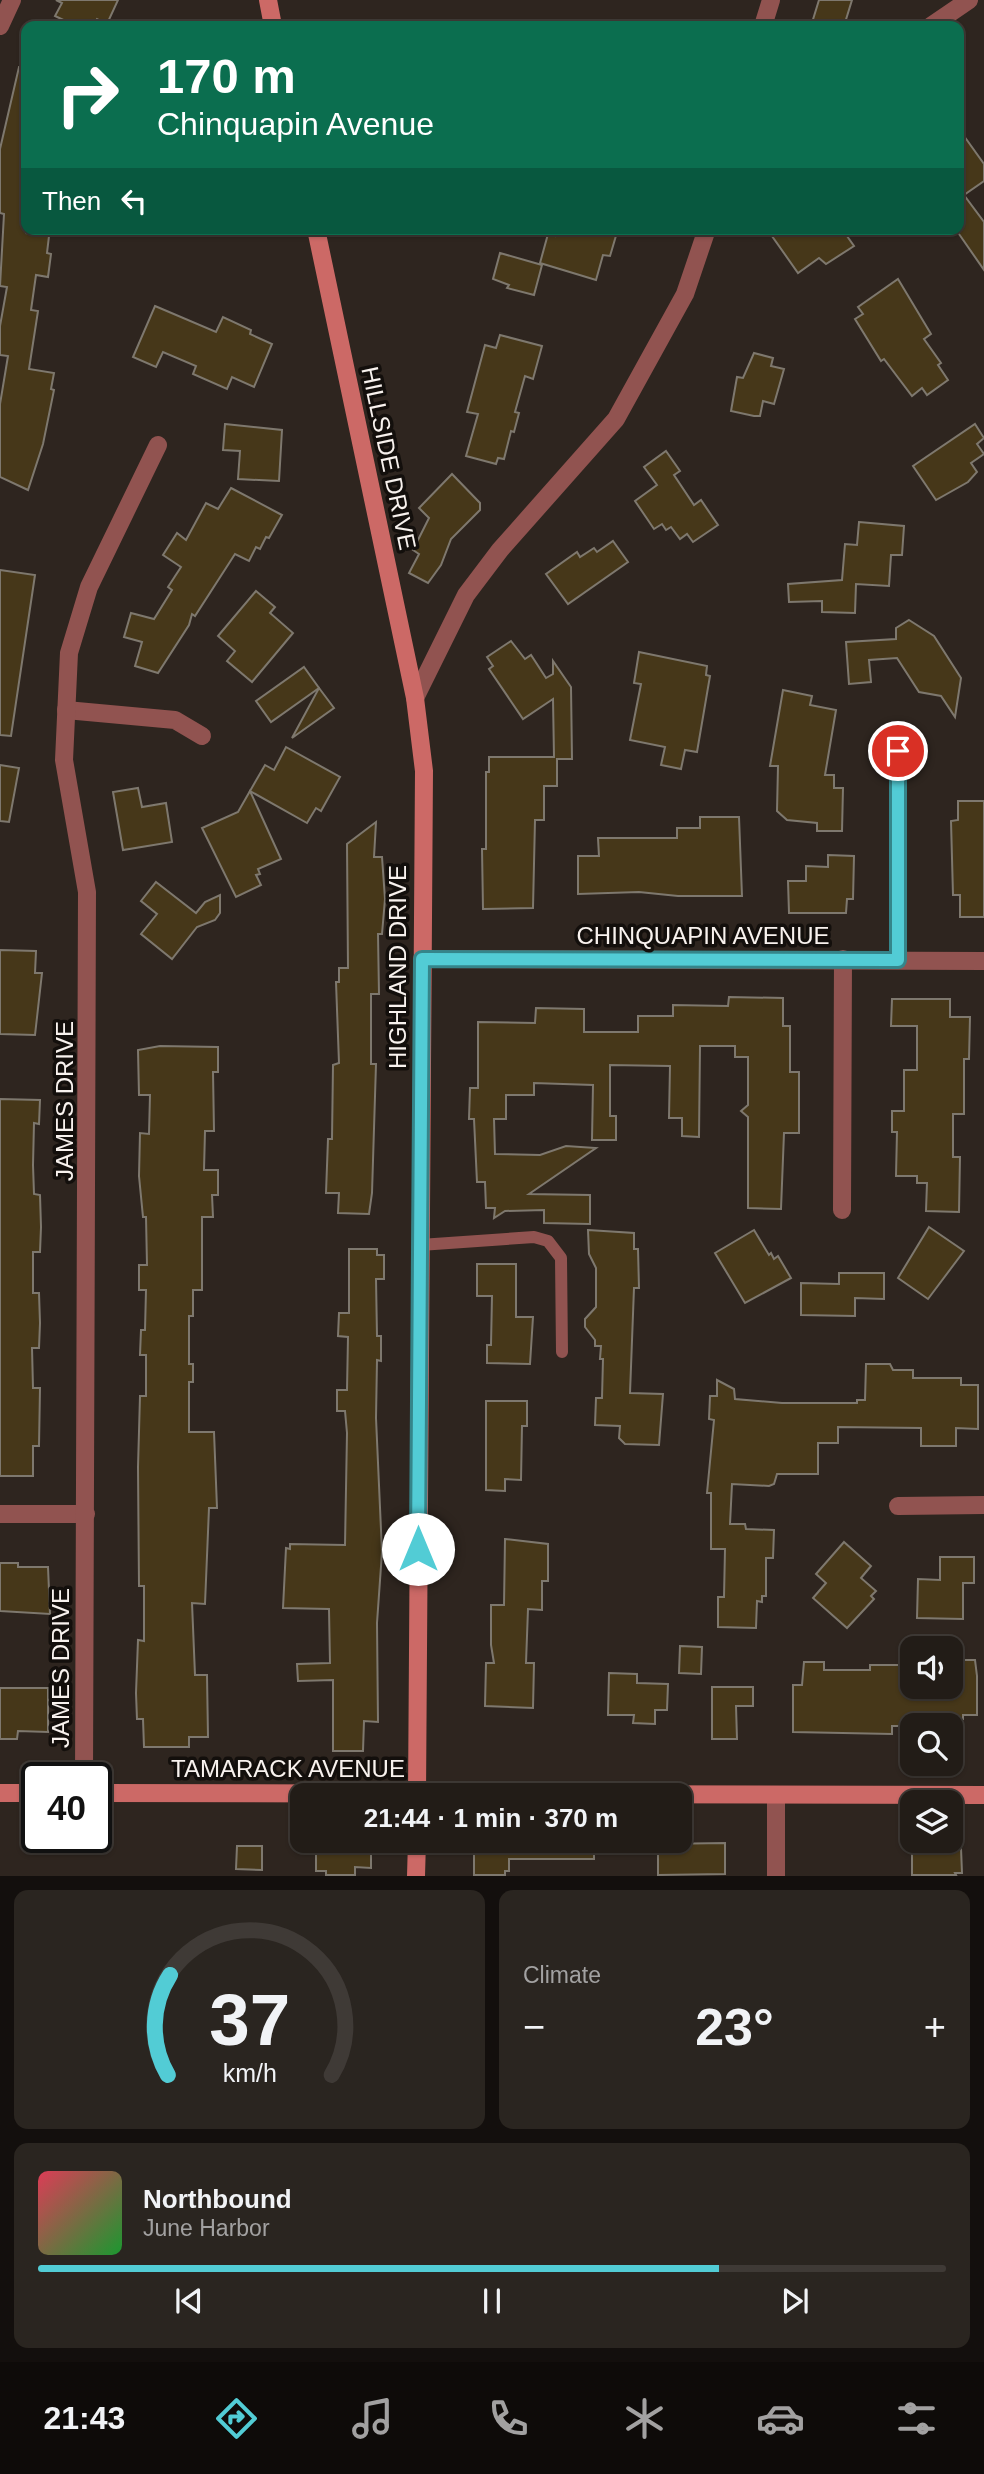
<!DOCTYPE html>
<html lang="en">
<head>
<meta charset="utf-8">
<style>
	body { margin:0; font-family:Helvetica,sans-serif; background:#2a2520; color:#f1f3f6; height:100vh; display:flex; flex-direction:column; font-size:26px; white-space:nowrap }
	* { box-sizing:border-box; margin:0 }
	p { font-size:23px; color:#a2a1a1 }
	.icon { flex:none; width:38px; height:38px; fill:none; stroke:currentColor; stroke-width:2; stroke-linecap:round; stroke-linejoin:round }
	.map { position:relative; height:1876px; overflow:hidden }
	.drawer { display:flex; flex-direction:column; gap:14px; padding:14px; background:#130f0d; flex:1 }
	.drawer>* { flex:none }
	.guide { position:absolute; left:21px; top:21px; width:943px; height:214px; border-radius:14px; box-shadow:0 2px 5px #0004,0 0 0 2px #3f3a36; background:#0b6e4f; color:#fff; overflow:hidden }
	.controls { position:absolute; left:900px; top:1636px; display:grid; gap:14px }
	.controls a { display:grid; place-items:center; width:63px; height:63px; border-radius:14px; background:#221c17; box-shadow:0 2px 5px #0004,0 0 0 2px #3f3a36; font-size:35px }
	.speed { position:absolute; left:21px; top:1762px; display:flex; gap:14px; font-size:35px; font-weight:700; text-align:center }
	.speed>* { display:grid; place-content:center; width:91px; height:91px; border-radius:50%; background:#221c17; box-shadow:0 2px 5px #0004,0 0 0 2px #3f3a36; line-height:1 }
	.speed .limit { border:4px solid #111; border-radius:10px; background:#fff; color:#111 }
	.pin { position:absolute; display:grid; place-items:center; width:60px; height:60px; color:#fff; margin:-30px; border:4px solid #fff; border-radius:50%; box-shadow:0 2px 7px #0007 }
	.me { position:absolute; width:77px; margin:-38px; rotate:0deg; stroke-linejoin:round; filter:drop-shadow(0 0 5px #0008) }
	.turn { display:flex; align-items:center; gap:24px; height:147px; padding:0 21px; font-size:32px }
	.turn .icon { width:91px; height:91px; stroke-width:2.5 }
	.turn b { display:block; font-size:49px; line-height:60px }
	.then { display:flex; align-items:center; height:66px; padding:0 21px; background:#0003; gap:14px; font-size:26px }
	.big { font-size:52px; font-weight:800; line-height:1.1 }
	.drawer .tile { flex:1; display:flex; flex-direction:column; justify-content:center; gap:10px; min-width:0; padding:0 24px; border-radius:14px; background:#2a2520 }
	.drawer .dial { align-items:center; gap:0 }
	.dial svg { height:182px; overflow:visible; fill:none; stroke:#3f3a36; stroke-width:7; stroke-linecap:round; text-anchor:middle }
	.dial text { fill:#f1f3f6; stroke:none }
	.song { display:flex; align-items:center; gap:21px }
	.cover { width:84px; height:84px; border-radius:10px; background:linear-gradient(135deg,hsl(350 70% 55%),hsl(130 70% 35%)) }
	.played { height:7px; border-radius:4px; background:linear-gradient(90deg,#52ccd5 75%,#3f3a36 75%) }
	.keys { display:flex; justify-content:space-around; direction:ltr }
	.heat { display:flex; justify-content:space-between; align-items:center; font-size:38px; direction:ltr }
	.drawer .tiles { flex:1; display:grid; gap:14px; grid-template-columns:1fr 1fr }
	.tile:last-child { grid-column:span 2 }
	.trip { position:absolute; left:290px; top:1783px; width:402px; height:70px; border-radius:14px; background:#221c17; box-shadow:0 2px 5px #0004,0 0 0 2px #3f3a36; font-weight:800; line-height:70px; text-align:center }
	.tab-bar { display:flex; height:112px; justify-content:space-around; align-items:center; background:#0e0b09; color:#a2a1a1 }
	.tab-bar .icon { width:49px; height:49px }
	.tab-bar .active { color:#52ccd5 }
	.tab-bar b { font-size:32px; color:#f1f3f6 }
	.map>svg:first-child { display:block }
	.building { fill:#463719; stroke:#7e786e; stroke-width:2 }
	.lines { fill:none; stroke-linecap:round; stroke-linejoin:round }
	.lane { stroke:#915350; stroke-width:12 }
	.street { stroke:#915350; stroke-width:18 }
	.secondary { stroke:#cc6966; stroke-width:18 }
	.route-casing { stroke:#35858a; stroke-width:18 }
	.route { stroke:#52ccd5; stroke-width:12 }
	.labels { text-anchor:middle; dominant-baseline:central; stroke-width:7; stroke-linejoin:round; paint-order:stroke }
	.street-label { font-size:24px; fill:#f8f2ee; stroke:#130f0c }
</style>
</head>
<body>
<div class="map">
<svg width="984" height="1876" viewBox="0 0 984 1876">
	<rect width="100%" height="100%" fill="#2e251f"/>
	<g class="building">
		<path d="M 56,0 L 118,0 L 107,24 L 97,19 L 94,26 L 76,26 L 55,16 L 62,3 Z"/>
		<path d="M 819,0 L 852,0 L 844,26 L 811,26 Z"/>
		<path d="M 19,67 L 26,68 L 26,233 L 49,236 L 47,253 L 51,254 L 48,277 L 36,275 L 31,310 L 38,311 L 29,369 L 54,373 L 51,389 L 54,390 L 43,444 L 28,490 L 0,477 L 0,404 L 8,356 L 0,355 L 0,326 L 7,287 L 0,286 L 4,214 L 0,213 L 0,149 Z"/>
		<path d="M 959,129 L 984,164 L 984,181 L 964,195 L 984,222 L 984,270 L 959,234 Z"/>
		<path d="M 557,229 L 618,229 L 610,256 L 603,255 L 596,280 L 540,263 L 548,234 L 555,236 Z"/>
		<path d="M 767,229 L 842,229 L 854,246 L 826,264 L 819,258 L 798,273 Z"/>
		<path d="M 500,253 L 542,265 L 534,295 L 507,288 L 509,285 L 493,279 Z"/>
		<path d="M 898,279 L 931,334 L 924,339 L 941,363 L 938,365 L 948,380 L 927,395 L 922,388 L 912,396 L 884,359 L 881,361 L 855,319 L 863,314 L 858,307 Z"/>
		<path d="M 155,306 L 216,332 L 223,317 L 251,330 L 250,334 L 272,344 L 254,387 L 232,377 L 227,389 L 193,374 L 196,366 L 163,352 L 156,367 L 133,357 Z"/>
		<path d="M 500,335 L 542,346 L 533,379 L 525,376 L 515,412 L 519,413 L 514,432 L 511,431 L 504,459 L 498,458 L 496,464 L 466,456 L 478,414 L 467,412 L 485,345 L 496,348 Z"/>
		<path d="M 754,353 L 773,358 L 771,366 L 784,369 L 774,404 L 763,401 L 760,416 L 754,416 L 731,411 L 737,377 L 743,378 Z"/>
		<path d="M 225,424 L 282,430 L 279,481 L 238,479 L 240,451 L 223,450 Z"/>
		<path d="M 975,424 L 984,438 L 977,444 L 984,454 L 971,463 L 977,472 L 968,482 L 936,500 L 913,466 Z"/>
		<path d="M 666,451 L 680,471 L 674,475 L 694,505 L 701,500 L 718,525 L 693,542 L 687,534 L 680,539 L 671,527 L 666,530 L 662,524 L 654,529 L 635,501 L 657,485 L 644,467 Z"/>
		<path d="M 452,474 L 480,503 L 480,510 L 451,539 L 441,565 L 428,583 L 409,573 L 419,554 L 413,550 L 429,518 L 419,508 Z"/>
		<path d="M 231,488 L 282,515 L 269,538 L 266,537 L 260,549 L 256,547 L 249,561 L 235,554 L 195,616 L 192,614 L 189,625 L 158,673 L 135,666 L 142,642 L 124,637 L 131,613 L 154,619 L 172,590 L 168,587 L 181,567 L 163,555 L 177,533 L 186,540 L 206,503 L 218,509 Z"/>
		<path d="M 859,522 L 904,526 L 902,555 L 891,555 L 889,586 L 856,584 L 855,613 L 822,612 L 822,601 L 789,602 L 788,584 L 842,580 L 845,544 L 857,545 Z"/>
		<path d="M 613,541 L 628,562 L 568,604 L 546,574 L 577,552 L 580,557 L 594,548 L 597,552 Z"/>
		<path d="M 0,570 L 35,575 L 11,736 L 0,735 Z"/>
		<path d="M 256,591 L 275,607 L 270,613 L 293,633 L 252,682 L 227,661 L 235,651 L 218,636 Z"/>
		<path d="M 909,620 L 934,636 L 961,678 L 955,717 L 941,696 L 919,692 L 897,658 L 869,660 L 871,682 L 849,684 L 846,642 L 896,639 L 896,628 Z"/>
		<path d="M 511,641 L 525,659 L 531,655 L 546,678 L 553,674 L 553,661 L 571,687 L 572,759 L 557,759 L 557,786 L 544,786 L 544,820 L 535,820 L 533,908 L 483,909 L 482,849 L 486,849 L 486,772 L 489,772 L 489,757 L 554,757 L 553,699 L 523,719 L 489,669 L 493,666 L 487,657 Z"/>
		<path d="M 639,652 L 707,666 L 706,675 L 710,676 L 697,752 L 685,750 L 681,769 L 661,765 L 665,747 L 630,740 L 641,684 L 634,683 Z"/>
		<path d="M 304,667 L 319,688 L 271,722 L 256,701 Z"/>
		<path d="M 319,688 L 334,708 L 292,738 Z"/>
		<path d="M 783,690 L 812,696 L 810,705 L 836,710 L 825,775 L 834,775 L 834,788 L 843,788 L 842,831 L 817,831 L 817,823 L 787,820 L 777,811 L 778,766 L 770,766 Z"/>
		<path d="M 286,747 L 340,777 L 321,811 L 316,808 L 307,823 L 250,791 L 265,765 L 274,770 Z"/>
		<path d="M 0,765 L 19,768 L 9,822 L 0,821 Z"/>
		<path d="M 138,788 L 142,807 L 166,803 L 172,842 L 123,850 L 113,792 Z"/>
		<path d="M 250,791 L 281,859 L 258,869 L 260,874 L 256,875 L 261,885 L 236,897 L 202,828 L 238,812 Z"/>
		<path d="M 958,801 L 984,801 L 984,917 L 960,917 L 960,895 L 953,895 L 951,821 L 958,820 Z"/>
		<path d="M 700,817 L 739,817 L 742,896 L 678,896 L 639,892 L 578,894 L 578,856 L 599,856 L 598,838 L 677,838 L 677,828 L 700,828 Z"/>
		<path d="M 376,822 L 374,857 L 382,857 L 385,899 L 382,934 L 378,934 L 379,994 L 371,994 L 371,1064 L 376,1064 L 372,1193 L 369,1214 L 338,1213 L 339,1193 L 326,1193 L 328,1139 L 332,1139 L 333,1065 L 339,1063 L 336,982 L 339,982 L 339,968 L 348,968 L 347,844 Z"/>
		<path d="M 828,855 L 854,856 L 853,899 L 847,899 L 846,913 L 789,913 L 788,881 L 806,881 L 806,866 L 828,867 Z"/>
		<path d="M 156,882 L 196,913 L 205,902 L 220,895 L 220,913 L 215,920 L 197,927 L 172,959 L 141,934 L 157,914 L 141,901 Z"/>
		<path d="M 0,950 L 36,951 L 35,973 L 42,973 L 35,1035 L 0,1034 Z"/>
		<path d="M 729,997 L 783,998 L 783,1026 L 790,1026 L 790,1072 L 799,1072 L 799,1133 L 784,1133 L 781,1209 L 748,1208 L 748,1117 L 741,1111 L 748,1105 L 748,1057 L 735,1057 L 735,1046 L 700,1046 L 699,1137 L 682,1136 L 682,1118 L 669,1118 L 670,1066 L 610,1065 L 610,1116 L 616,1116 L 616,1140 L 592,1140 L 593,1085 L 534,1083 L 534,1095 L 506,1095 L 506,1119 L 494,1119 L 495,1154 L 540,1155 L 566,1146 L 596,1148 L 529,1194 L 590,1195 L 590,1224 L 544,1223 L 544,1210 L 505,1211 L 494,1218 L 495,1208 L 486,1208 L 485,1182 L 477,1182 L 474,1119 L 469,1119 L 470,1088 L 478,1088 L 478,1022 L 535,1023 L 536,1008 L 584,1009 L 584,1032 L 638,1032 L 638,1016 L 673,1016 L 673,1005 L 728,1006 Z"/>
		<path d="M 892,999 L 950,999 L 950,1017 L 970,1017 L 969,1059 L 964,1059 L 964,1114 L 953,1114 L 953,1157 L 960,1157 L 959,1212 L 926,1211 L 927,1183 L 917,1183 L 917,1176 L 896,1176 L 897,1132 L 892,1132 L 892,1111 L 904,1111 L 904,1070 L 917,1070 L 917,1026 L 891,1026 Z"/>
		<path d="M 160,1046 L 218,1047 L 218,1072 L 213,1072 L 214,1131 L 205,1131 L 204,1170 L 218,1170 L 218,1195 L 212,1195 L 213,1217 L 202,1217 L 202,1290 L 193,1290 L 193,1316 L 189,1316 L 189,1364 L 193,1364 L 193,1382 L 189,1382 L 189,1432 L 214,1432 L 217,1508 L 209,1508 L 205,1604 L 192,1603 L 195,1675 L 207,1675 L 208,1737 L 189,1737 L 189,1747 L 144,1747 L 143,1719 L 137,1719 L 136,1693 L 138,1640 L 144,1641 L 144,1586 L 139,1586 L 138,1467 L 140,1396 L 146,1396 L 146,1355 L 140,1355 L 141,1330 L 145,1330 L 146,1290 L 139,1290 L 139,1265 L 147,1265 L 146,1217 L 143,1217 L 139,1176 L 140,1133 L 149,1134 L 150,1095 L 139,1095 L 138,1050 Z"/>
		<path d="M 0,1099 L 40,1100 L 39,1124 L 34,1123 L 33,1165 L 34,1194 L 40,1195 L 41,1227 L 40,1252 L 33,1252 L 33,1293 L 39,1293 L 40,1323 L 39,1348 L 32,1348 L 33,1388 L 40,1388 L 39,1446 L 33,1446 L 33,1476 L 0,1476 Z"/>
		<path d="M 929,1227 L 964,1251 L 928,1299 L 898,1278 Z"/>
		<path d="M 588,1230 L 634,1233 L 634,1249 L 638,1249 L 639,1288 L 634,1288 L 630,1393 L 663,1394 L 659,1445 L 625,1444 L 619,1438 L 620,1426 L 595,1425 L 596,1398 L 602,1398 L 603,1359 L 600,1359 L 601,1346 L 595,1346 L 595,1340 L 585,1327 L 585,1319 L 596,1307 L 596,1268 L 589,1254 Z"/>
		<path d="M 754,1230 L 769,1255 L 771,1253 L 774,1259 L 778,1256 L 791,1278 L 745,1303 L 715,1253 Z"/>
		<path d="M 349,1249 L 377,1249 L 377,1255 L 384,1255 L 384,1279 L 376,1279 L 377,1336 L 381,1336 L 381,1361 L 377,1360 L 376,1418 L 382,1552 L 377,1623 L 378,1722 L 364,1721 L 363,1751 L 333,1751 L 333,1680 L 298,1681 L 297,1664 L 330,1663 L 329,1609 L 283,1608 L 286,1548 L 290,1549 L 290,1544 L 345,1545 L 347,1433 L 345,1411 L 337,1411 L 337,1390 L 347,1390 L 348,1337 L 338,1336 L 339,1313 L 349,1313 Z"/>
		<path d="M 477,1264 L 516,1264 L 516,1317 L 533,1317 L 530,1364 L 487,1363 L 487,1345 L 491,1345 L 492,1296 L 477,1296 Z"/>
		<path d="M 839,1273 L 884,1273 L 884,1299 L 855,1298 L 855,1316 L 801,1315 L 801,1283 L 839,1284 Z"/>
		<path d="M 866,1364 L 890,1364 L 893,1370 L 913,1370 L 913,1378 L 961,1378 L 961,1385 L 978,1385 L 978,1429 L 956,1428 L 956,1446 L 921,1446 L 921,1428 L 838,1427 L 838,1443 L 818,1443 L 818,1474 L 777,1474 L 774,1484 L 769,1486 L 732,1484 L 730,1524 L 745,1524 L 746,1529 L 774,1530 L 773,1558 L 766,1558 L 766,1596 L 762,1596 L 762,1602 L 757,1601 L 756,1628 L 718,1627 L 718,1597 L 724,1597 L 725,1549 L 711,1549 L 711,1493 L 707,1493 L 714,1420 L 709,1419 L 710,1396 L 717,1396 L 717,1380 L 734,1389 L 735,1399 L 782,1403 L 857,1403 L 857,1400 L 865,1400 Z"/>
		<path d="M 486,1401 L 527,1401 L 527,1426 L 522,1426 L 521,1480 L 505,1479 L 505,1491 L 486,1490 Z"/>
		<path d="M 505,1539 L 548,1544 L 548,1581 L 542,1581 L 542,1610 L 528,1609 L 526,1663 L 534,1663 L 533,1708 L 485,1706 L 486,1663 L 494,1663 L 491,1645 L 491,1605 L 504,1605 Z"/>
		<path d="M 844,1542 L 871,1566 L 861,1578 L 876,1591 L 871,1596 L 874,1599 L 847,1628 L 813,1598 L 826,1583 L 816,1574 Z"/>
		<path d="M 940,1557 L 974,1557 L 974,1583 L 963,1583 L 963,1619 L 917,1618 L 918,1579 L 940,1580 Z"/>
		<path d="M 0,1563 L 18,1563 L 18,1567 L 48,1567 L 50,1614 L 0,1611 Z"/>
		<path d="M 680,1646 L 702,1647 L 701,1674 L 679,1673 Z"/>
		<path d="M 950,1660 L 975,1660 L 977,1676 L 977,1715 L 963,1715 L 963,1719 L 955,1719 L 955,1726 L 892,1726 L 892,1734 L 793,1732 L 793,1685 L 802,1685 L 804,1662 L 824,1662 L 824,1670 L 870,1670 L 870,1665 L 909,1665 L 912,1687 L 950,1687 Z"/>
		<path d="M 609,1673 L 637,1674 L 637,1683 L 668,1684 L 667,1710 L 655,1710 L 655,1724 L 633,1723 L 634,1715 L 608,1715 Z"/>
		<path d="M 712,1687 L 753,1687 L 753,1706 L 736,1706 L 737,1739 L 712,1739 Z"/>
		<path d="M 0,1688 L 48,1688 L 48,1732 L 18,1731 L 17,1739 L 0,1739 Z"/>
		<path d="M 316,1841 L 371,1841 L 371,1868 L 355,1867 L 355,1875 L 326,1875 L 326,1871 L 316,1871 Z"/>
		<path d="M 474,1841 L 594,1841 L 594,1859 L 509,1859 L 509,1871 L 505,1871 L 505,1875 L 474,1875 Z"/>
		<path d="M 725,1843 L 725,1874 L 658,1875 L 658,1844 Z"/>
		<path d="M 237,1846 L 262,1846 L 262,1870 L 236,1869 Z"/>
		<path d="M 961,1848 L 962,1873 L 955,1873 L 956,1875 L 912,1875 L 912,1849 Z"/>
	</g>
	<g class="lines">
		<path class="lane" d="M 420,1245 L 534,1237 L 548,1241 L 561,1258 L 562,1352"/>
		<g class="street">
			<path d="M 0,26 L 12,0"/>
			<path d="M 763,26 L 771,0"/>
			<path d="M 931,26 L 969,0"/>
			<path d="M 415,698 L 466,595 L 500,550 L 616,419 L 685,294 L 707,229"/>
			<path d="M 66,710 L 175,720 L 202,736"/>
			<path d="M 422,959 L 984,961"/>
			<path d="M 898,960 L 898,751"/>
			<path d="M 842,1210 L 843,959"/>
			<path d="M 898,1506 L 984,1505"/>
			<path d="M 0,1514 L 86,1514"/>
			<path d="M 84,1778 L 87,892 L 64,760 L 69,653 L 89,587 L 158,445"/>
			<path d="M 776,1876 L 776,1795"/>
		</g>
		<g class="secondary">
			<path d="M 268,0 L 273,26"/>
			<path d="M 316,229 L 415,698 L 424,771 L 417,1796"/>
			<path d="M 0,1793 L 37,1793"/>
			<path d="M 96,1793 L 984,1795"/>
			<path d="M 416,1876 L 417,1841"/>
		</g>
	</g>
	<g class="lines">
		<defs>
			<path id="route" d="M 418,1549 L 422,959 L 898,960 L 898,751"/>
		</defs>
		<use href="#route" class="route-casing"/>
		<use href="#route" class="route"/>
	</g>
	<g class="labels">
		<g class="street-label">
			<text transform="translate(389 458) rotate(78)">HILLSIDE DRIVE</text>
			<text x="703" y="935">CHINQUAPIN AVENUE</text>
			<text transform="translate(397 967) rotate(-90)">HIGHLAND DRIVE</text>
			<text transform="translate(64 1101) rotate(-90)">JAMES DRIVE</text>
			<text transform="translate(60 1668) rotate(-90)">JAMES DRIVE</text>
			<text x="288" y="1768">TAMARACK AVENUE</text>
		</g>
	</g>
</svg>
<div class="controls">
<a><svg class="icon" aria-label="sound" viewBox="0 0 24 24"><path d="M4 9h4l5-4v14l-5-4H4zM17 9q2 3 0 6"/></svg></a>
<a><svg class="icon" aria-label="search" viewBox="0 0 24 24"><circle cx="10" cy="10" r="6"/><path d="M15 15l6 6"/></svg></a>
<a><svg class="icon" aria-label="layers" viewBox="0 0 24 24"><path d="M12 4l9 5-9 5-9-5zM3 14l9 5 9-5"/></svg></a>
</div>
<div class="speed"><div class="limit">40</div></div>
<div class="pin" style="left:898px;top:751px;background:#d93025"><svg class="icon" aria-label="arrive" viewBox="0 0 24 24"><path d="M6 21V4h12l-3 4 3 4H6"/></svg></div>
<svg class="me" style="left:418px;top:1549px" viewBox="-20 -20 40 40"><circle r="19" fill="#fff"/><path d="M0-13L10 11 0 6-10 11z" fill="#52ccd5"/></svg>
<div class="trip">21:44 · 1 min · 370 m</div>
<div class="guide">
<div class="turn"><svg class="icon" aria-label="right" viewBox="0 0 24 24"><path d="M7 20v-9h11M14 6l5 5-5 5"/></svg><div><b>170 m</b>Chinquapin Avenue</div></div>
<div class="then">Then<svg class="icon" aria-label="left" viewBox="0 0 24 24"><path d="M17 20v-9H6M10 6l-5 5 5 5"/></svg></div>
</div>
</div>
<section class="drawer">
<div class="tiles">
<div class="tile dial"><svg viewBox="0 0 100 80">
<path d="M14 69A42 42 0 1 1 86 69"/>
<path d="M14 69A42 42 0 0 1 15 25" stroke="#52ccd5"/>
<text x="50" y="56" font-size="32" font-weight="700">37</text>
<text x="50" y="72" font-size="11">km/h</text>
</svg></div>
<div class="tile"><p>Climate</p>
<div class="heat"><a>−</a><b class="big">23°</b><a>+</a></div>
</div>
<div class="tile">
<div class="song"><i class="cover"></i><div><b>Northbound</b><p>June Harbor</p></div></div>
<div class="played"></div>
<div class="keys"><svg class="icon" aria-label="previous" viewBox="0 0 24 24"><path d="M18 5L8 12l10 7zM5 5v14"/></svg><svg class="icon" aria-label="pause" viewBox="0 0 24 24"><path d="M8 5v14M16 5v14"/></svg><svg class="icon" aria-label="next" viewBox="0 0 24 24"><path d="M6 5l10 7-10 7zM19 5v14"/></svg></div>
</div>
</div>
</section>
<nav class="tab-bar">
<b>21:43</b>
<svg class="icon active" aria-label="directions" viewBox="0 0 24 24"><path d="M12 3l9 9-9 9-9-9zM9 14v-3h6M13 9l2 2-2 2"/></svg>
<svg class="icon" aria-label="music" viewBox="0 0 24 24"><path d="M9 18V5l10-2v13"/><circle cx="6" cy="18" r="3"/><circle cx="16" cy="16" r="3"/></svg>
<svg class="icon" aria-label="phone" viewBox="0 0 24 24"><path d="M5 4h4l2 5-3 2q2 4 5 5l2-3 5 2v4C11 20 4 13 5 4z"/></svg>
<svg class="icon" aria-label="climate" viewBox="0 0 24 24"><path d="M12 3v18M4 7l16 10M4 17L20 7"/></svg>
<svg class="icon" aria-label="car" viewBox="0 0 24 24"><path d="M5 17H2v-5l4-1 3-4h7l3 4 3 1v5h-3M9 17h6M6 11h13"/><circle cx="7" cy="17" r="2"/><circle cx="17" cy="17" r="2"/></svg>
<svg class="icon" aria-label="filters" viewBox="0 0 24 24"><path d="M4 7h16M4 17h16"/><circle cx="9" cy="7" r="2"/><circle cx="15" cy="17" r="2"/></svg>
</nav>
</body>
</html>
